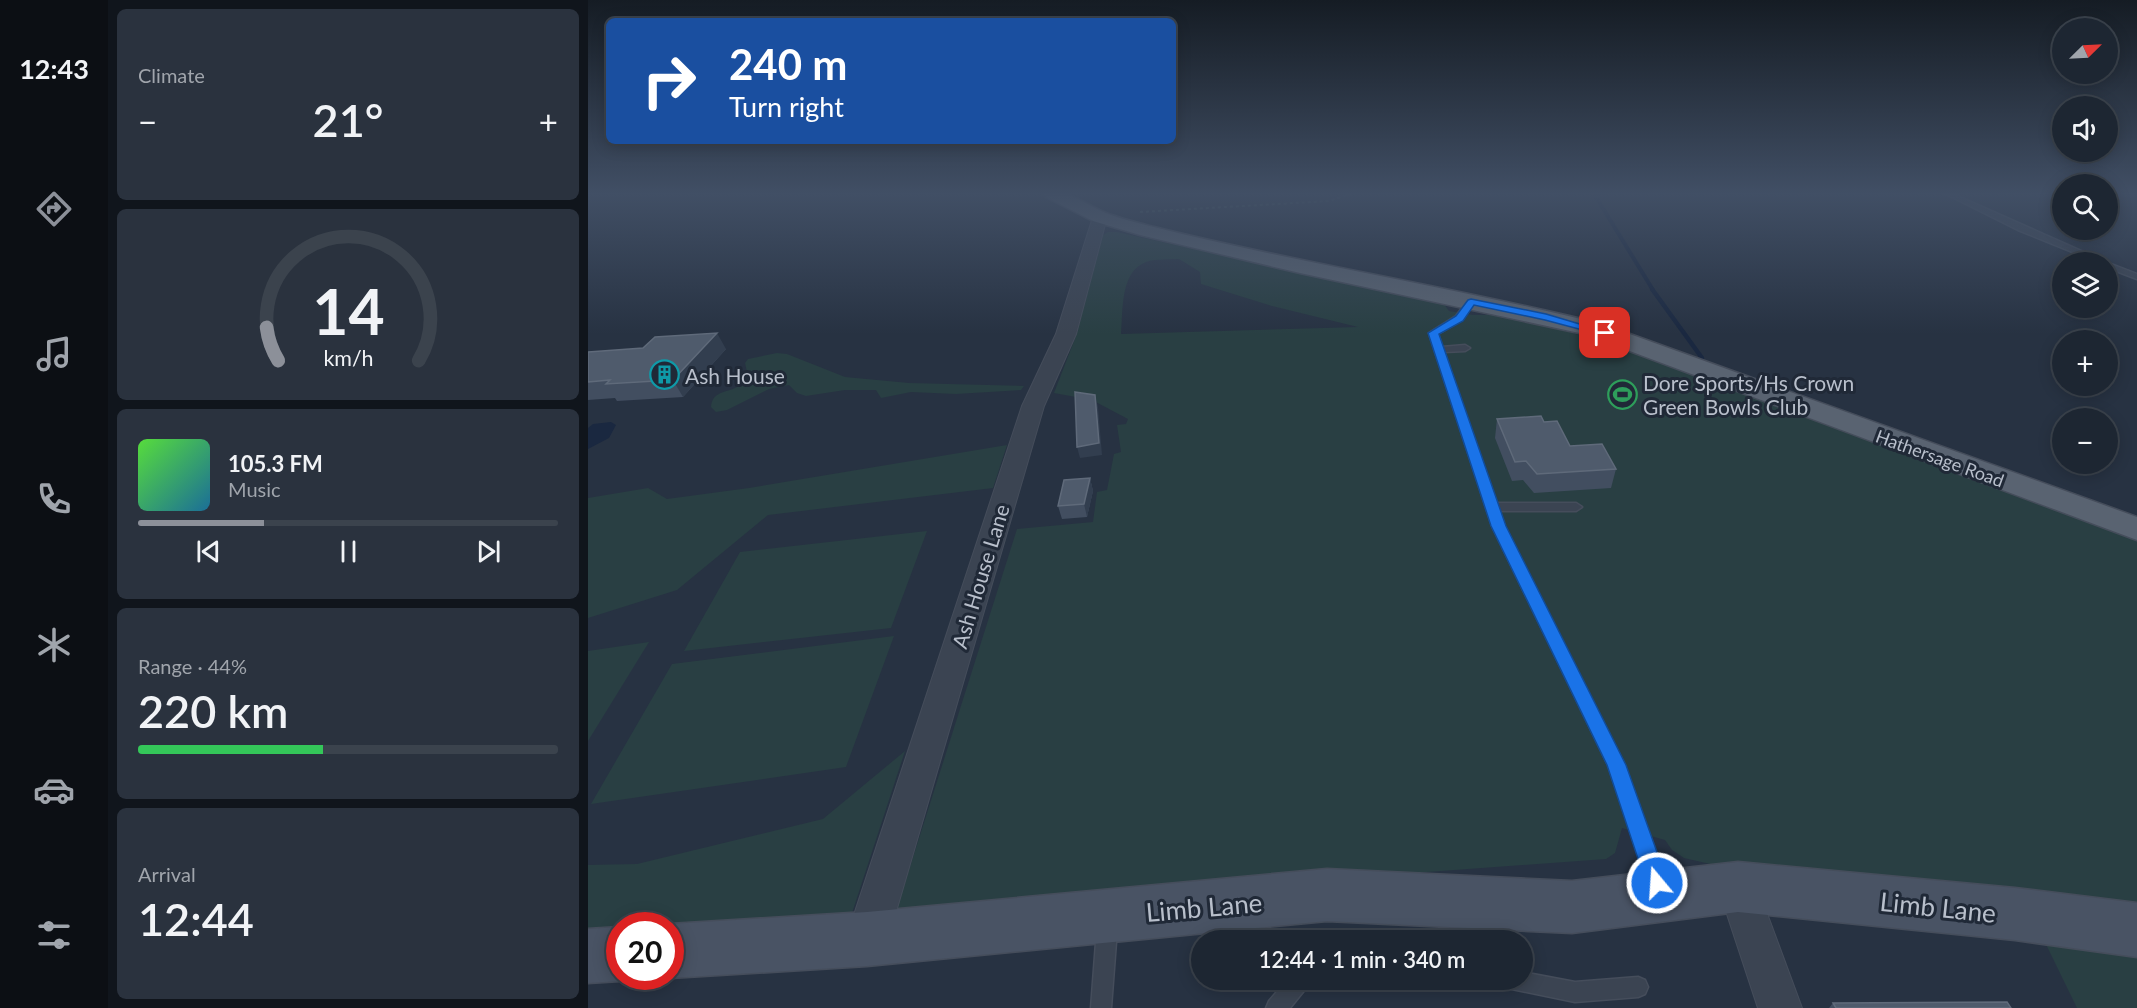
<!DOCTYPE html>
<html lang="en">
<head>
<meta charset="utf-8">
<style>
	body { margin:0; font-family:Lato,sans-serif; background:#2a323e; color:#f1f3f6; height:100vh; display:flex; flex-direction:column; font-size:22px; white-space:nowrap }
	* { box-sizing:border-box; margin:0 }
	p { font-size:20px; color:#a0a5ac }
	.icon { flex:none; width:33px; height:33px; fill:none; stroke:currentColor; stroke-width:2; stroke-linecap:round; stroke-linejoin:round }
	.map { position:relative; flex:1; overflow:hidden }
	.drawer { display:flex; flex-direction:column; gap:9px; padding:9px; background:#10151c; width:480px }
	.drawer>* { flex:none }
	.banner { position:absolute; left:18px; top:18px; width:570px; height:126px; border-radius:9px; box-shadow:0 3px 15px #0003,0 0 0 2px #3b434d; background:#1a4fa0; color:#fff; overflow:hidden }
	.needle { width:39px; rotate:66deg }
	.buttons { position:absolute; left:1464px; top:18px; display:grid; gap:12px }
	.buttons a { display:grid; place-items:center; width:66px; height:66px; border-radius:50%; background:#1d2632; box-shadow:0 3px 15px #0003,0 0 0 2px #3b434d; font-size:30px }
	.speed { position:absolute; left:18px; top:912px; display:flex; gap:12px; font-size:30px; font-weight:700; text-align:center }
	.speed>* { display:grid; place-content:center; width:78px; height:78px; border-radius:50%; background:#1d2632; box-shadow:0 3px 15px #0003,0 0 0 2px #3b434d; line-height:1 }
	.speed .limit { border:9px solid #d22; background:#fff; color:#111 }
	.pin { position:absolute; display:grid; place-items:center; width:51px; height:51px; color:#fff; margin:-26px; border-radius:12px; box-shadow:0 3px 9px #0006 }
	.me { position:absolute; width:66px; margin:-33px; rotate:342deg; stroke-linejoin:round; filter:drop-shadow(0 0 4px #0008) }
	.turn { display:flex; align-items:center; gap:21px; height:126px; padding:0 24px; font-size:27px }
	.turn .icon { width:78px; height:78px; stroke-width:2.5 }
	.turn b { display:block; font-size:42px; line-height:51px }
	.big { font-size:45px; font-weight:600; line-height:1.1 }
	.drawer .card { flex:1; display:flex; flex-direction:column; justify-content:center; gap:9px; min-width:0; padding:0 21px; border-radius:9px; background:#2a323e }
	.drawer .dial { align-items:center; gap:0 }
	.dial svg { height:156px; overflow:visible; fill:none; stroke:#3b434d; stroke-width:7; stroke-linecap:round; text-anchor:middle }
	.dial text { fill:#f1f3f6; stroke:none }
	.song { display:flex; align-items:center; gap:18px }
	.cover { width:72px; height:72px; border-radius:9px; background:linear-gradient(135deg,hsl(110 70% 55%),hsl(200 70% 35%)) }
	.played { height:6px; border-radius:3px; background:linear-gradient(90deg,#8c9099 30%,#3b434d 30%) }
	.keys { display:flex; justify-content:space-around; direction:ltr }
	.heat { display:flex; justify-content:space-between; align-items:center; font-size:33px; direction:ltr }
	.charge { height:9px; border-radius:4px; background:linear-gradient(90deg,#34c759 44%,#3b434d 0) }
	.trip { position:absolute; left:603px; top:930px; width:342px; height:60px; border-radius:30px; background:#1d2632; box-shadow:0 3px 15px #0003,0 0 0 2px #3b434d; font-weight:600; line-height:60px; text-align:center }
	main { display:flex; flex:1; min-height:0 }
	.menu { display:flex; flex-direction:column; width:108px; justify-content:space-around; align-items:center; background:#0c0f14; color:#a0a5ac }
	.menu .icon { width:42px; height:42px }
	.menu .active { color:#8c9099 }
	.menu b { font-size:27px; color:#f1f3f6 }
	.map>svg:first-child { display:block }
	.green { fill:#293f43; fill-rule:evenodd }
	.water { fill:#1a2840 }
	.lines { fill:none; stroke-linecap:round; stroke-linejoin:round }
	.stream-far1 { stroke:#1a2840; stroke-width:4 }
	.stream { stroke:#1a2840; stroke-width:4.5 }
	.lane-casing { stroke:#454d5b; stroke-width:3 }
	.street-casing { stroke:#454d5b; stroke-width:2 }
	.secondary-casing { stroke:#454d5b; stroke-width:3 }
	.primary-casing { stroke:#454d5b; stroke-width:3 }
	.path { stroke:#42585a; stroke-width:2; stroke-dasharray:3 3; stroke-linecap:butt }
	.lane { fill:#3b4452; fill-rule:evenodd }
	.street { fill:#3b4452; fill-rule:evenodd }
	.secondary { fill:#495364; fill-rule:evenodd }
	.primary { fill:#596371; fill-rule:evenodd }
	.wall { fill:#424e60 }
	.shaded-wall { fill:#323e4f }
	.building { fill:#4f5b6c; stroke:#5f6a7a; stroke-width:1.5 }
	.route { fill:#1a73e8; stroke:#114b97; stroke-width:1.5 }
	.labels { text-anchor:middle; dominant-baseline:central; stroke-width:6; stroke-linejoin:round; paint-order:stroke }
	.far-street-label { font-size:18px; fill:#b8bfcb; stroke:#202937 }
	.poi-label { font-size:21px; fill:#b8bfcb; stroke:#202937; text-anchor:start }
	.street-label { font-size:21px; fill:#b8bfcb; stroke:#202937 }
	.near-street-label { font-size:26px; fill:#b8bfcb; stroke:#202937 }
</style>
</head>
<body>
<main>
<nav class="menu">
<b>12:43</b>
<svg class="icon active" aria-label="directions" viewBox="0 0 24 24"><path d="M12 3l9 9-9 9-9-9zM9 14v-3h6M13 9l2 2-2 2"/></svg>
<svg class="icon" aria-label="music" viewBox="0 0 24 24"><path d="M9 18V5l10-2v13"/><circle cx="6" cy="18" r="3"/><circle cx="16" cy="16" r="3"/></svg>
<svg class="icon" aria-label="phone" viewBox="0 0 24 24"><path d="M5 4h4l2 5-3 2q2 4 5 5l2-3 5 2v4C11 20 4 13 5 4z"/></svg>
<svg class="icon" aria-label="climate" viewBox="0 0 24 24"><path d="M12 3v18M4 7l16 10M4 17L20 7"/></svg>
<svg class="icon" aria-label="car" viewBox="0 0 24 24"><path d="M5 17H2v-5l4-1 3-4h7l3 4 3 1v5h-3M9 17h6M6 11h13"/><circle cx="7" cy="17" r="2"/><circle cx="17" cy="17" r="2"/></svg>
<svg class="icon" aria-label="filters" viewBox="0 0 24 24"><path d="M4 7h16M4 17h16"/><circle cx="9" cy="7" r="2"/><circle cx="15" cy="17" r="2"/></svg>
</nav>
<section class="drawer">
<div class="card"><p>Climate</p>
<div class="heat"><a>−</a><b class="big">21°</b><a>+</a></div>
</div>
<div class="card dial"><svg viewBox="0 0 100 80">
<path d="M14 69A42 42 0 1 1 86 69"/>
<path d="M14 69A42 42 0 0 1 8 52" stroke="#8c9099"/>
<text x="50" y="56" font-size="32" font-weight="700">14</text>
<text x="50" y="72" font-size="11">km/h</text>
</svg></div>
<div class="card">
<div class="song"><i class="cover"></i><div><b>105.3 FM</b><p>Music</p></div></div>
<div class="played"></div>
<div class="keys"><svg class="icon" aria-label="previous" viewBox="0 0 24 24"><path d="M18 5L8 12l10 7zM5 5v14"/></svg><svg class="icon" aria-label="pause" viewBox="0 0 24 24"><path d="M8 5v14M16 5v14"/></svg><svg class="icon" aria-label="next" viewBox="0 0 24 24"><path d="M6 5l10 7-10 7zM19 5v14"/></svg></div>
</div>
<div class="card"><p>Range · 44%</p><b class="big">220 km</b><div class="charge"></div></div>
<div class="card"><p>Arrival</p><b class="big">12:44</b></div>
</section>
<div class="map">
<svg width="1549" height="1008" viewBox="0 0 1549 1008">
	<rect width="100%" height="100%" fill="#273242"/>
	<g class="green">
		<path d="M 520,232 L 529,232 L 856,304 L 861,311 L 885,315 L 910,315 L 932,320 L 985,333 L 1047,353 L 1549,538 L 1549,905 L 1291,875 L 1131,866 L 1096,858 L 1084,850 L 1077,840 L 1034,828 L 1027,853 L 1018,859 L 308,911 L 429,529 L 505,522 L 509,492 L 519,490 L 526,454 L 533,452 L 529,425 L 538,424 L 540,419 L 504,400 L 466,393 L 488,336 L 515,235 ZM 591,259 L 612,272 L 613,284 L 684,306 L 770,327 L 533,334 C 535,313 532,276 554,264 C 564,258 579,260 591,259 Z"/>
		<path d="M 189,353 L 199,354 L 257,377 L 321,383 L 436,386 L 433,390 L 368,394 L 323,392 L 293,398 L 288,390 L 257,390 L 218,396 L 209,393 L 201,385 L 181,389 L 139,410 L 128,412 L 123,407 C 124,391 138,393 149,387 C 153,385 157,379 160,376 L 157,363 L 160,359 Z"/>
		<path d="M 419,445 L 405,488 L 180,515 L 89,590 L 0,618 L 0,498 L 60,488 L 79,499 L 161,488 Z"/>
		<path d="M 339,531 L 303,628 L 96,651 L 152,552 Z"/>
		<path d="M 306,636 L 258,767 L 3,804 L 84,664 Z"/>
		<path d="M 61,642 L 0,741 L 0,651 Z"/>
		<path d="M 317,751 L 264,913 L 82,926 L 32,926 L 31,931 L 0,934 L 0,865 L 49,864 L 235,819 Z"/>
		<path d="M 1451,930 L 1549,942 L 1549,1008 L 1489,1008 Z"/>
	</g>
	<path class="water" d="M 23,422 L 28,425 L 21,438 L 0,449 L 0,428 L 5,424 Z"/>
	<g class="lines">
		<path class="stream-far1" d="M 1012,193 L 1007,195 L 1010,196 L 1008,197 L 1065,290"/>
		<path class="stream" d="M 1064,289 L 1114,358"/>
		<defs>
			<g id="lane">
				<path d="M 1356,193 L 1363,193 L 1518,262 L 1509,262 L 1430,230 Z"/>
				<path d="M 1520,263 L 1549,274 L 1549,279 L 1520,268 Z"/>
				<path d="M 883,299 L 887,302 L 874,320 L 850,334 L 854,347 L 877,345 L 882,348 L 877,351 L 856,352 L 908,503 L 988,503 L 994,507 L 988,511 L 911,511 L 916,526 L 1036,765 L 1079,887 L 1077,894 L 1070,896 L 1063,894 L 1061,887 L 1020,765 L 904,526 L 841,333 L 868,316 L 880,300 Z"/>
				<path d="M 519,919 L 526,922 L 529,929 L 523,1008 L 503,1008 L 509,929 L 512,922 Z"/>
				<path d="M 934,972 L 987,982 L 1050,977 L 1057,980 L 1060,987 L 1057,994 L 1050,997 L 987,1002 L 914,987 L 911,980 L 934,980 Z"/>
				<path d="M 699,980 L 722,980 L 719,987 L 702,1008 L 678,1008 L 681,1001 Z"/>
			</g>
			<g id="street">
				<path d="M 512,213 L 519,217 L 488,334 L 456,406 L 300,939 L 294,954 L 279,960 L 264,954 L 258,939 L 434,406 L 468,334 L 505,217 Z"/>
				<path d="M 1150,867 L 1164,873 L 1214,1008 L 1170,1008 L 1130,887 L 1136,873 Z"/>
			</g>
			<g id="secondary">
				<path d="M 1150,862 L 1427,888 L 1549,903 L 1549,957 L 1427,940 L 1150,912 L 984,933 L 739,921 L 279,966 L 82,978 L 78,976 L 82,976 L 82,926 L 78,926 L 82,924 L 279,912 L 739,869 L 984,881 Z"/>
				<path d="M 32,927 L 32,976 L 44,976 L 32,981 L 0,983 L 0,929 Z"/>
			</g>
			<path id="primary" d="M 455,193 C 483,190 494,203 518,213 C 533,219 550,223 566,227 C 714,264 866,287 1014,324 L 1549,517 L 1549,540 L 996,334 L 712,273 L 552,235 L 505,221 L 458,197 Z"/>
		</defs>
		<use href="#lane" class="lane-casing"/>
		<use href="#street" class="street-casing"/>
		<use href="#secondary" class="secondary-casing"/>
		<use href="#primary" class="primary-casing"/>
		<path class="path" d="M 552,212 L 741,201 L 765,193"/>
		<use href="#lane" class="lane"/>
		<use href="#street" class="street"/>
		<use href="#secondary" class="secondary"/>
		<use href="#primary" class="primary"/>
	</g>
	<g class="wall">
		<path d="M 138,349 L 95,397 L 29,401 L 27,398 L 0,400 L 0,352 Z"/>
		<path d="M 909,419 L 956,422 L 982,446 L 1028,469 L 1023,488 L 946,493 L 935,480 L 924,481 L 907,438 Z"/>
		<path d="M 502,478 L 505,491 L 499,517 L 474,519 L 470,506 Z"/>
		<path d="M 1245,1003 L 1423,1008 L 1241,1008 Z"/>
	</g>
	<g class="shaded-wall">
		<path d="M 129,333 L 138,349 L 95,397 L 85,380 Z"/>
		<path d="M 507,395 L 510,407 L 514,455 L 492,458 L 489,447 Z"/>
		<path d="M 502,478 L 505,491 L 499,517 L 496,504 Z"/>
	</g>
	<g class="building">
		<path d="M 129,333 L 85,380 L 18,384 L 22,380 L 0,382 L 0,352 L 55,348 L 67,337 Z"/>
		<path d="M 487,392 L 507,395 L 511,443 L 489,447 Z"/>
		<path d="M 953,416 L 956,422 L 969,421 L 982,446 L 1014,444 L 1028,469 L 949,474 L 938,461 L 927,462 L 909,419 Z"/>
		<path d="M 502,478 L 496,504 L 470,506 L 476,480 Z"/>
		<path d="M 1419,1002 L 1423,1008 L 1248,1008 L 1245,1003 Z"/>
	</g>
	<linearGradient id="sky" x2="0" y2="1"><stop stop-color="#151c24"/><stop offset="0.58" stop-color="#414f65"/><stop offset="1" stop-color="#414f65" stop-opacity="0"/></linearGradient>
	<rect width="1549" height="334" fill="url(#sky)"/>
	<path class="route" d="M 883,299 L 958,314 L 1022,333 L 1017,336 L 957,320 L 886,305 L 875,321 L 851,334 L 918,526 L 1038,765 L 1080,883 L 1076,890 L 1069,893 L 1061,890 L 1058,883 L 1019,765 L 903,526 L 840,333 L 868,316 L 880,300 Z"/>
	<defs>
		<symbol id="building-ring" viewBox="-11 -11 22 22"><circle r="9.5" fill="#202937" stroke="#0f9aa8" stroke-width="1.5"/><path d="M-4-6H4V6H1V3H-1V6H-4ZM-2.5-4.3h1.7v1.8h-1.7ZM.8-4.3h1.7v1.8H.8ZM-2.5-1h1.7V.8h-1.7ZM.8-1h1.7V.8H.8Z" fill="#0f9aa8"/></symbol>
		<symbol id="stadium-ring" viewBox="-11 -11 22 22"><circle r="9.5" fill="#202937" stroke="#2e9e5b" stroke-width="1.5"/><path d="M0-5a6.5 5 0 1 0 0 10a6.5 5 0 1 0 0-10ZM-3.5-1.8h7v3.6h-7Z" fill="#2e9e5b"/></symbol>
	</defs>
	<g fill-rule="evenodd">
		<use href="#building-ring" x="60" y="358" width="33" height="33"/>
		<use href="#stadium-ring" x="1018" y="378" width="33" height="33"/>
	</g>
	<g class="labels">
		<g class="far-street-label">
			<text transform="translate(1352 458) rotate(20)">Hathersage Road</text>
		</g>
		<g class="poi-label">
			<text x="97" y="375">Ash House</text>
			<text x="1055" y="382">Dore Sports/Hs Crown<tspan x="1055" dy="24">Green Bowls Club</tspan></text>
		</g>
		<g class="street-label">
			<text transform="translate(392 576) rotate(-73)">Ash House Lane</text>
		</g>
		<g class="near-street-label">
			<text transform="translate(616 907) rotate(-5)">Limb Lane</text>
			<text transform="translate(1350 907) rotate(6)">Limb Lane</text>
		</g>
	</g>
</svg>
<div class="buttons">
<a><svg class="needle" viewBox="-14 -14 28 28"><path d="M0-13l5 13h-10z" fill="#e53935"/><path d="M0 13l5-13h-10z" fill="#a0a5ac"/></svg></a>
<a><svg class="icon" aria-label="sound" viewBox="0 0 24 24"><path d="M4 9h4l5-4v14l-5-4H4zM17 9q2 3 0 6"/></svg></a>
<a><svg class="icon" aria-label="search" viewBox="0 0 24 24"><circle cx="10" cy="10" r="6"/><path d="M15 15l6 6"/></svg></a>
<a><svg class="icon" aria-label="layers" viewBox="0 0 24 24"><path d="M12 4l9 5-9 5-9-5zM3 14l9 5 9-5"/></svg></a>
<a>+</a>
<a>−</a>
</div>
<div class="speed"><div class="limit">20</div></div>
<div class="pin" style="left:1017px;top:333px;background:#d93025"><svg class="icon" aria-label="arrive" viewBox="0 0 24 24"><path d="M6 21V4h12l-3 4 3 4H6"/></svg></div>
<svg class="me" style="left:1069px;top:883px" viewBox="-20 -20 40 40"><circle r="17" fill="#1a73e8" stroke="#fff" stroke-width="3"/><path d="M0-11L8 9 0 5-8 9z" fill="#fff"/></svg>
<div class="trip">12:44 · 1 min · 340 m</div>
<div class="banner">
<div class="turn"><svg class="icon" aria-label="right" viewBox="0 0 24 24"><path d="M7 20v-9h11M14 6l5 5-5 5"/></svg><div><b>240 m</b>Turn right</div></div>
</div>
</div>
</main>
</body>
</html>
